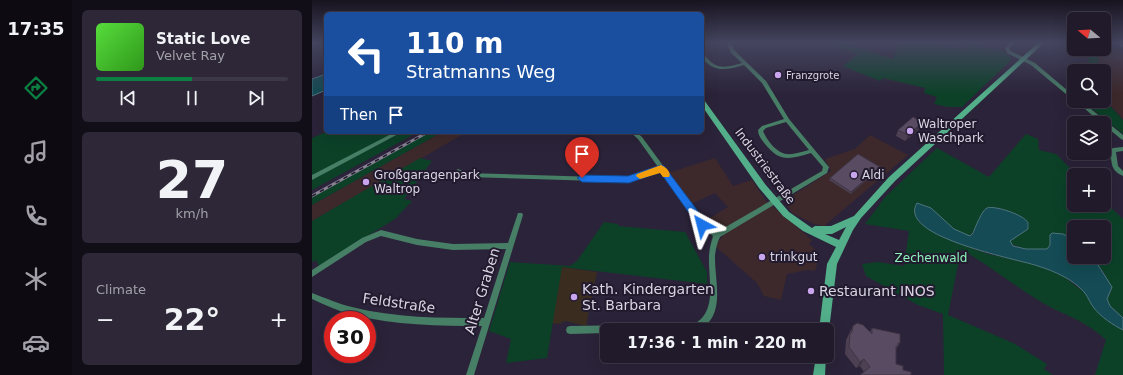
<!DOCTYPE html>
<html lang="en">
<head>
<meta charset="utf-8">
<style>
	body { margin:0; font-family:"DejaVu Sans",sans-serif; background:#2d2737; color:#f1f3f6; height:100vh; display:flex; flex-direction:column; font-size:15px; white-space:nowrap }
	* { box-sizing:border-box; margin:0 }
	p { font-size:13px; color:#a2a1a9 }
	.icon { flex:none; width:22px; height:22px; fill:none; stroke:currentColor; stroke-width:2; stroke-linecap:round; stroke-linejoin:round }
	.map { position:relative; flex:1; overflow:hidden }
	.drawer { display:flex; flex-direction:column; gap:10px; padding:10px; background:#120e18; width:240px }
	.drawer>* { flex:none }
	.banner { position:absolute; left:12px; top:12px; width:380px; height:122px; border-radius:6px; box-shadow:0 4px 16px #0002,0 0 0 1px #3d3847; background:#1a4fa0; color:#fff; overflow:hidden }
	.needle { width:26px; rotate:288deg }
	.buttons { position:absolute; left:755px; top:12px; display:grid; gap:8px }
	.buttons a { display:grid; place-items:center; width:44px; height:44px; border-radius:6px; background:#201a2b; box-shadow:0 4px 16px #0002,0 0 0 1px #3d3847; font-size:20px }
	.speed { position:absolute; left:12px; top:311px; display:flex; gap:8px; font-size:20px; font-weight:700; text-align:center }
	.speed>* { display:grid; place-content:center; width:52px; height:52px; border-radius:50%; background:#201a2b; box-shadow:0 4px 16px #0002,0 0 0 1px #3d3847; line-height:1 }
	.speed .limit { border:6px solid #d22; background:#fff; color:#111 }
	.pin { position:absolute; display:grid; place-items:center; width:34px; height:34px; color:#fff; margin:-41px -17px; border-radius:50% 50% 50% 0; rotate:-45deg; box-shadow:0 0 4px #0007 }
	.pin .icon { rotate:45deg }
	.me { position:absolute; width:44px; margin:-22px; rotate:322deg; stroke-linejoin:round; filter:drop-shadow(0 0 3px #0008) }
	.turn { display:flex; align-items:center; gap:14px; height:84px; padding:0 16px; font-size:18px }
	.turn .icon { width:52px; height:52px; stroke-width:2.5 }
	.turn b { display:block; font-size:28px; line-height:34px }
	.then { display:flex; align-items:center; height:38px; padding:0 16px; background:#0003; gap:8px; font-size:15px }
	.big { font-size:30px; font-weight:600; line-height:1.1 }
	.drawer .card { flex:1; display:flex; flex-direction:column; justify-content:center; gap:6px; min-width:0; padding:0 14px; border-radius:6px; background:#2d2737 }
	.drawer .dial { align-items:center; gap:0 }
	.dial b { font-size:52px; line-height:1 }
	.song { display:flex; align-items:center; gap:12px }
	.cover { width:48px; height:48px; border-radius:6px; background:linear-gradient(135deg,hsl(110 70% 55%),hsl(110 70% 35%)) }
	.played { height:4px; border-radius:2px; background:linear-gradient(90deg,#0b8043 50%,#3d3847 50%) }
	.keys { display:flex; justify-content:space-around; direction:ltr }
	.heat { display:flex; justify-content:space-between; align-items:center; font-size:22px; direction:ltr }
	.trip { position:absolute; left:288px; top:323px; width:234px; height:40px; border-radius:6px; background:#201a2b; box-shadow:0 4px 16px #0002,0 0 0 1px #3d3847; font-weight:600; line-height:40px; text-align:center }
	main { display:flex; flex:1; min-height:0 }
	.dock { display:flex; flex-direction:column; width:72px; justify-content:space-around; align-items:center; background:#0d0a11; color:#a2a1a9 }
	.dock .icon { width:28px; height:28px }
	.dock .on { color:#0b8043 }
	.dock b { font-size:18px; color:#f1f3f6 }
	.map>svg:first-child { display:block }
	.commercial { fill:#3d292c }
	.education { fill:#3a2c1f }
	.green { fill:#0c4128 }
	.water { fill:#144b54; stroke:#4f747f }
	.lines { fill:none; stroke-linecap:round; stroke-linejoin:round }
	.minor { fill:#477e66; fill-rule:evenodd }
	.secondary { fill:#52af89; fill-rule:evenodd }
	.rail-casing { stroke:#888294; stroke-width:3 }
	.rail { stroke:#221a2e; stroke-width:1.5; stroke-dasharray:4.5; stroke-linecap:butt }
	.wall { fill:#4d4053 }
	.shaded-wall { fill:#3e3444 }
	.building { fill:#594b61; stroke:#3e3444 }
	.route { fill:#1a73e8; stroke:#114b97 }
	.slow { fill:#f59e0b }
	.poi-dot { fill:#c9a5ee; stroke:#221a2e; stroke-width:1.5 }
	.labels { text-anchor:middle; dominant-baseline:central; stroke-width:4; stroke-linejoin:round; paint-order:stroke }
	.far-poi-label { font-size:10px; fill:#d9d5e3; stroke:#221a2e; text-anchor:start }
	.poi-label { font-size:12px; fill:#d9d5e3; stroke:#221a2e; text-anchor:start }
	.street-label { font-size:12px; fill:#d9d5e3; stroke:#221a2e }
	.park-label { font-size:12px; fill:#8df3ba; stroke:#221a2e }
	.near-poi-label { font-size:14px; fill:#d9d5e3; stroke:#221a2e; text-anchor:start }
	.near-street-label { font-size:14px; fill:#d9d5e3; stroke:#221a2e }
</style>
</head>
<body>
<main>
<nav class="dock">
<b>17:35</b>
<svg class="icon on" aria-label="directions" viewBox="0 0 24 24"><path d="M12 3l9 9-9 9-9-9zM9 14v-3h6M13 9l2 2-2 2"/></svg>
<svg class="icon" aria-label="music" viewBox="0 0 24 24"><path d="M9 18V5l10-2v13"/><circle cx="6" cy="18" r="3"/><circle cx="16" cy="16" r="3"/></svg>
<svg class="icon" aria-label="phone" viewBox="0 0 24 24"><path d="M5 4h4l2 5-3 2q2 4 5 5l2-3 5 2v4C11 20 4 13 5 4z"/></svg>
<svg class="icon" aria-label="climate" viewBox="0 0 24 24"><path d="M12 3v18M4 7l16 10M4 17L20 7"/></svg>
<svg class="icon" aria-label="car" viewBox="0 0 24 24"><path d="M5 17H2v-5l4-1 3-4h7l3 4 3 1v5h-3M9 17h6M6 11h13"/><circle cx="7" cy="17" r="2"/><circle cx="17" cy="17" r="2"/></svg>
</nav>
<section class="drawer">
<div class="card">
<div class="song"><i class="cover"></i><div><b>Static Love</b><p>Velvet Ray</p></div></div>
<div class="played"></div>
<div class="keys"><svg class="icon" aria-label="previous" viewBox="0 0 24 24"><path d="M18 5L8 12l10 7zM5 5v14"/></svg><svg class="icon" aria-label="pause" viewBox="0 0 24 24"><path d="M8 5v14M16 5v14"/></svg><svg class="icon" aria-label="next" viewBox="0 0 24 24"><path d="M6 5l10 7-10 7zM19 5v14"/></svg></div>
</div>
<div class="card dial"><b>27</b><p>km/h</p></div>
<div class="card"><p>Climate</p>
<div class="heat"><a>−</a><b class="big">22°</b><a>+</a></div>
</div>
</section>
<div class="map">
<svg width="811" height="375" viewBox="0 0 811 375">
	<rect width="100%" height="100%" fill="#2b2339"/>
	<g class="commercial">
		<path d="M 792,42 L 811,54 L 811,119 L 798,105 L 792,83 L 792,71 L 788,71 L 786,64 L 787,49 L 792,49 Z"/>
		<path d="M 130,132 L 155,132 L 0,221 L 0,205 Z"/>
		<path d="M 558,135 L 596,155 L 512,226 L 502,224 L 480,213 L 472,201 L 519,171 L 513,159 L 543,149 Z"/>
		<path d="M 403,158 L 421,186 L 440,180 L 453,200 L 500,240 L 497,244 L 505,251 L 506,261 L 503,271 L 495,270 L 475,274 L 469,300 L 452,296 L 445,283 L 403,246 L 411,236 L 393,221 L 416,207 L 403,193 L 379,204 L 356,173 Z"/>
	</g>
	<path class="education" d="M 250,267 L 285,272 L 274,326 L 254,321 L 250,322 L 249,324 L 236,323 Z"/>
	<g class="green">
		<path d="M 512,42 L 529,42 L 581,59 L 588,42 L 611,42 L 654,49 L 654,42 L 674,48 L 690,50 L 700,59 L 650,107 L 636,107 L 622,104 L 625,97 L 612,93 L 613,88 L 571,78 L 568,81 L 531,66 L 546,54 Z"/>
		<path d="M 776,49 L 786,49 L 786,63 L 788,71 L 777,71 Z"/>
		<path d="M 792,86 L 797,105 L 811,120 L 811,134 L 778,107 L 788,106 L 787,101 L 792,101 Z"/>
		<path d="M 14,132 L 84,132 L 0,176 L 0,138 Z"/>
		<path d="M 90,132 L 106,132 L 0,190 L 0,179 Z"/>
		<path d="M 118,132 L 130,132 L 0,205 L 0,197 Z"/>
		<path d="M 714,134 L 726,139 L 727,150 L 744,154 L 765,175 L 762,175 L 762,205 L 792,205 L 792,201 L 811,219 L 811,318 L 798,306 L 795,299 L 799,291 L 792,273 L 781,257 L 792,257 L 792,227 L 762,227 L 762,239 L 738,235 L 738,245 L 735,249 L 714,249 L 698,244 L 697,241 L 716,229 L 713,219 L 696,211 L 675,208 L 658,236 C 638,234 628,211 611,205 L 606,221 L 619,230 L 654,246 L 676,254 L 726,265 L 751,276 L 773,293 L 782,308 L 811,330 L 811,375 L 783,375 L 794,340 C 772,319 750,315 726,300 C 700,284 676,265 649,249 L 636,315 L 701,343 L 735,364 L 732,369 L 741,375 L 632,375 L 631,314 L 606,305 L 554,276 L 550,264 L 566,262 L 592,266 L 597,231 L 553,224 L 573,197 L 625,148 L 677,177 Z"/>
		<path d="M 108,158 L 120,161 L 92,199 L 100,201 L 83,219 L 7,266 L 4,260 L 0,262 L 0,221 Z"/>
		<path d="M 292,222 L 306,224 L 306,226 L 373,232 L 395,272 L 395,284 L 250,267 L 235,358 L 194,363 L 199,339 L 177,331 L 198,262 L 258,266 L 265,261 Z"/>
	</g>
	<g class="water">
		<path d="M 14,74 L 14,90 L 0,96 L 0,79 Z"/>
		<path d="M 605,203 L 619,208 L 642,229 L 658,236 L 661,233 C 663,228 670,210 675,208 C 682,205 713,215 716,223 C 716,223 716,228 716,229 L 698,241 L 701,246 L 714,249 L 735,249 L 738,245 L 738,235 L 740,233 L 751,234 L 762,239 L 762,257 L 781,257 L 800,287 L 795,299 L 798,306 L 811,318 L 811,330 C 801,325 789,317 782,308 C 778,303 776,297 773,293 C 761,279 742,271 726,266 C 706,259 584,237 605,203 Z"/>
	</g>
	<g class="lines">
		<g class="minor">
			<path d="M 4,42 L 10,42 L 0,45 L 0,43 Z"/>
			<path d="M 414,42 L 418,42 L 423,51 L 454,81 L 477,119 L 516,166 L 517,167 L 515,173 L 408,237 C 405,243 404,248 403,255 C 402,280 415,315 387,330 L 295,330 L 295,333 L 258,334 L 255,333 L 254,330 L 255,327 L 258,326 L 382,324 C 406,311 396,280 397,257 C 397,250 399,243 401,236 L 389,227 L 348,170 L 317,182 L 155,177 L 144,172 L 143,171 L 146,169 L 156,173 L 317,178 L 346,167 L 326,139 L 318,132 L 324,132 L 330,137 L 393,223 L 405,232 L 510,171 L 511,167 L 499,153 C 478,159 468,163 453,144 C 449,139 446,135 446,130 L 450,126 L 472,119 L 450,83 L 432,65 C 414,70 403,73 390,58 L 390,54 C 394,56 396,59 399,62 C 409,70 419,66 430,63 L 419,53 ZM 474,122 L 497,150 C 481,154 472,159 459,144 C 456,140 453,136 451,131 L 454,128 Z"/>
			<path d="M 699,42 L 703,42 L 697,48 L 699,51 L 723,63 L 762,96 L 762,99 L 760,99 L 719,65 L 695,53 L 693,48 Z"/>
			<path d="M 802,42 L 806,42 L 811,44 L 811,47 Z"/>
			<path d="M 764,101 L 769,101 L 811,135 L 811,140 L 809,139 L 792,125 L 792,123 L 789,123 Z"/>
			<path d="M 83,132 L 90,132 L 0,180 L 0,175 Z"/>
			<path d="M 811,147 L 811,151 L 804,152 L 806,166 L 811,171 L 811,176 C 798,170 800,163 798,150 L 801,148 Z"/>
			<path d="M 206,213 L 210,213 L 211,215 L 162,375 L 154,375 L 170,326 C 127,326 82,325 41,315 C 26,311 13,305 0,299 L 0,293 C 14,298 26,304 40,307 C 83,318 128,318 172,318 L 194,249 L 141,250 L 105,245 L 69,236 L 54,242 L 0,277 L 0,270 L 50,238 L 69,230 L 105,239 L 141,244 L 196,243 Z"/>
		</g>
		<g class="secondary">
			<path d="M 727,42 L 733,42 L 583,181 L 549,218 L 541,230 L 525,264 L 517,330 L 515,334 L 515,330 L 507,330 L 515,264 L 524,247 L 491,231 L 471,216 L 447,188 L 390,106 L 390,99 L 392,100 L 453,184 L 477,212 L 500,228 L 503,226 L 519,226 L 542,216 L 577,177 ZM 534,227 L 527,240 L 513,234 L 520,234 Z"/>
			<path d="M 504,356 L 514,356 L 513,375 L 501,375 Z"/>
		</g>
		<defs>
			<path id="rail" d="M 0,196 L 116,132"/>
		</defs>
		<use href="#rail" class="rail-casing"/>
		<use href="#rail" class="rail"/>
	</g>
	<g class="wall">
		<path d="M 608,129 L 593,141 L 584,136 L 586,130 Z"/>
		<path d="M 568,167 L 567,169 L 539,194 L 517,180 L 518,178 Z"/>
		<path d="M 541,326 L 558,332 L 560,328 L 588,343 L 584,349 L 552,372 L 548,366 L 544,368 L 533,354 L 534,340 Z"/>
	</g>
	<g class="shaded-wall">
		<path d="M 611,122 L 608,129 L 593,141 L 596,135 Z"/>
		<path d="M 568,167 L 567,169 L 539,194 L 539,192 Z"/>
		<path d="M 552,359 L 548,366 L 544,368 L 548,362 Z"/>
	</g>
	<g class="building">
		<path d="M 601,117 L 611,122 L 596,135 L 586,130 Z"/>
		<path d="M 546,154 L 568,167 L 539,192 L 518,178 Z"/>
		<path d="M 545,323 L 551,325 L 560,334 L 560,328 L 588,334 L 588,343 L 586,343 L 586,346 L 584,346 L 584,364 L 591,366 L 591,370 L 599,372 L 599,375 L 548,375 L 558,367 L 552,359 L 548,362 L 537,347 L 538,334 L 540,332 L 541,326 Z"/>
	</g>
	<linearGradient id="sky" x2="0" y2="1"><stop stop-color="#18131f"/><stop offset="0.45" stop-color="#44455f"/><stop offset="1" stop-color="#44455f" stop-opacity="0"/></linearGradient>
	<rect width="811" height="94" fill="url(#sky)"/>
	<path class="route" d="M 349,165 L 352,166 L 394,222 L 395,225 L 394,227 L 387,227 L 348,172 L 317,183 L 270,182 L 265,178 L 270,175 L 316,176 Z"/>
	<path class="slow" d="M 349,165 C 354,167 360,173 357,177 L 351,177 L 348,173 L 328,179 L 324,176 L 325,174 Z"/>
	<g class="poi-dot">
		<circle cx="466" cy="75" r="4"/>
		<circle cx="598" cy="131" r="4"/>
		<circle cx="542" cy="175" r="4"/>
		<circle cx="54" cy="182" r="4"/>
		<circle cx="450" cy="257" r="4"/>
		<circle cx="499" cy="291" r="4"/>
		<circle cx="262" cy="297" r="4"/>
	</g>
	<g class="labels">
		<g class="far-poi-label">
			<text x="474" y="75">Franzgrote</text>
		</g>
		<g class="poi-label">
			<text x="606" y="124">Waltroper<tspan x="606" dy="14">Waschpark</tspan></text>
			<text x="62" y="175">Großgaragenpark<tspan x="62" dy="14">Waltrop</tspan></text>
			<text x="550" y="175">Aldi</text>
			<text x="458" y="257">trinkgut</text>
		</g>
		<g class="street-label">
			<text transform="translate(453 166) rotate(53)">Industriestraße</text>
		</g>
		<g class="park-label">
			<text x="619" y="258">Zechenwald</text>
		</g>
		<g class="near-poi-label">
			<text x="270" y="289">Kath. Kindergarten<tspan x="270" dy="16">St. Barbara</tspan></text>
			<text x="507" y="291">Restaurant INOS</text>
		</g>
		<g class="near-street-label">
			<text transform="translate(170 291) rotate(-73)">Alter Graben</text>
			<text transform="translate(87 303) rotate(8)">Feldstraße</text>
		</g>
	</g>
</svg>
<div class="buttons">
<a><svg class="needle" viewBox="-14 -14 28 28"><path d="M0-13l5 13h-10z" fill="#e53935"/><path d="M0 13l5-13h-10z" fill="#a2a1a9"/></svg></a>
<a><svg class="icon" aria-label="search" viewBox="0 0 24 24"><circle cx="10" cy="10" r="6"/><path d="M15 15l6 6"/></svg></a>
<a><svg class="icon" aria-label="layers" viewBox="0 0 24 24"><path d="M12 4l9 5-9 5-9-5zM3 14l9 5 9-5"/></svg></a>
<a>+</a>
<a>−</a>
</div>
<div class="speed"><div class="limit">30</div></div>
<div class="pin" style="left:270px;top:178px;background:#d93025"><svg class="icon" aria-label="arrive" viewBox="0 0 24 24"><path d="M6 21V4h12l-3 4 3 4H6"/></svg></div>
<svg class="me" style="left:390px;top:225px" viewBox="-20 -20 40 40"><path d="M0-17L14 15 0 8-14 15z" fill="#1a73e8" stroke="#fff" stroke-width="4"/></svg>
<div class="trip">17:36 · 1 min · 220 m</div>
<div class="banner">
<div class="turn"><svg class="icon" aria-label="left" viewBox="0 0 24 24"><path d="M17 20v-9H6M10 6l-5 5 5 5"/></svg><div><b>110 m</b>Stratmanns Weg</div></div>
<div class="then">Then<svg class="icon" aria-label="arrive" viewBox="0 0 24 24"><path d="M6 21V4h12l-3 4 3 4H6"/></svg></div>
</div>
</div>
</main>
</body>
</html>
